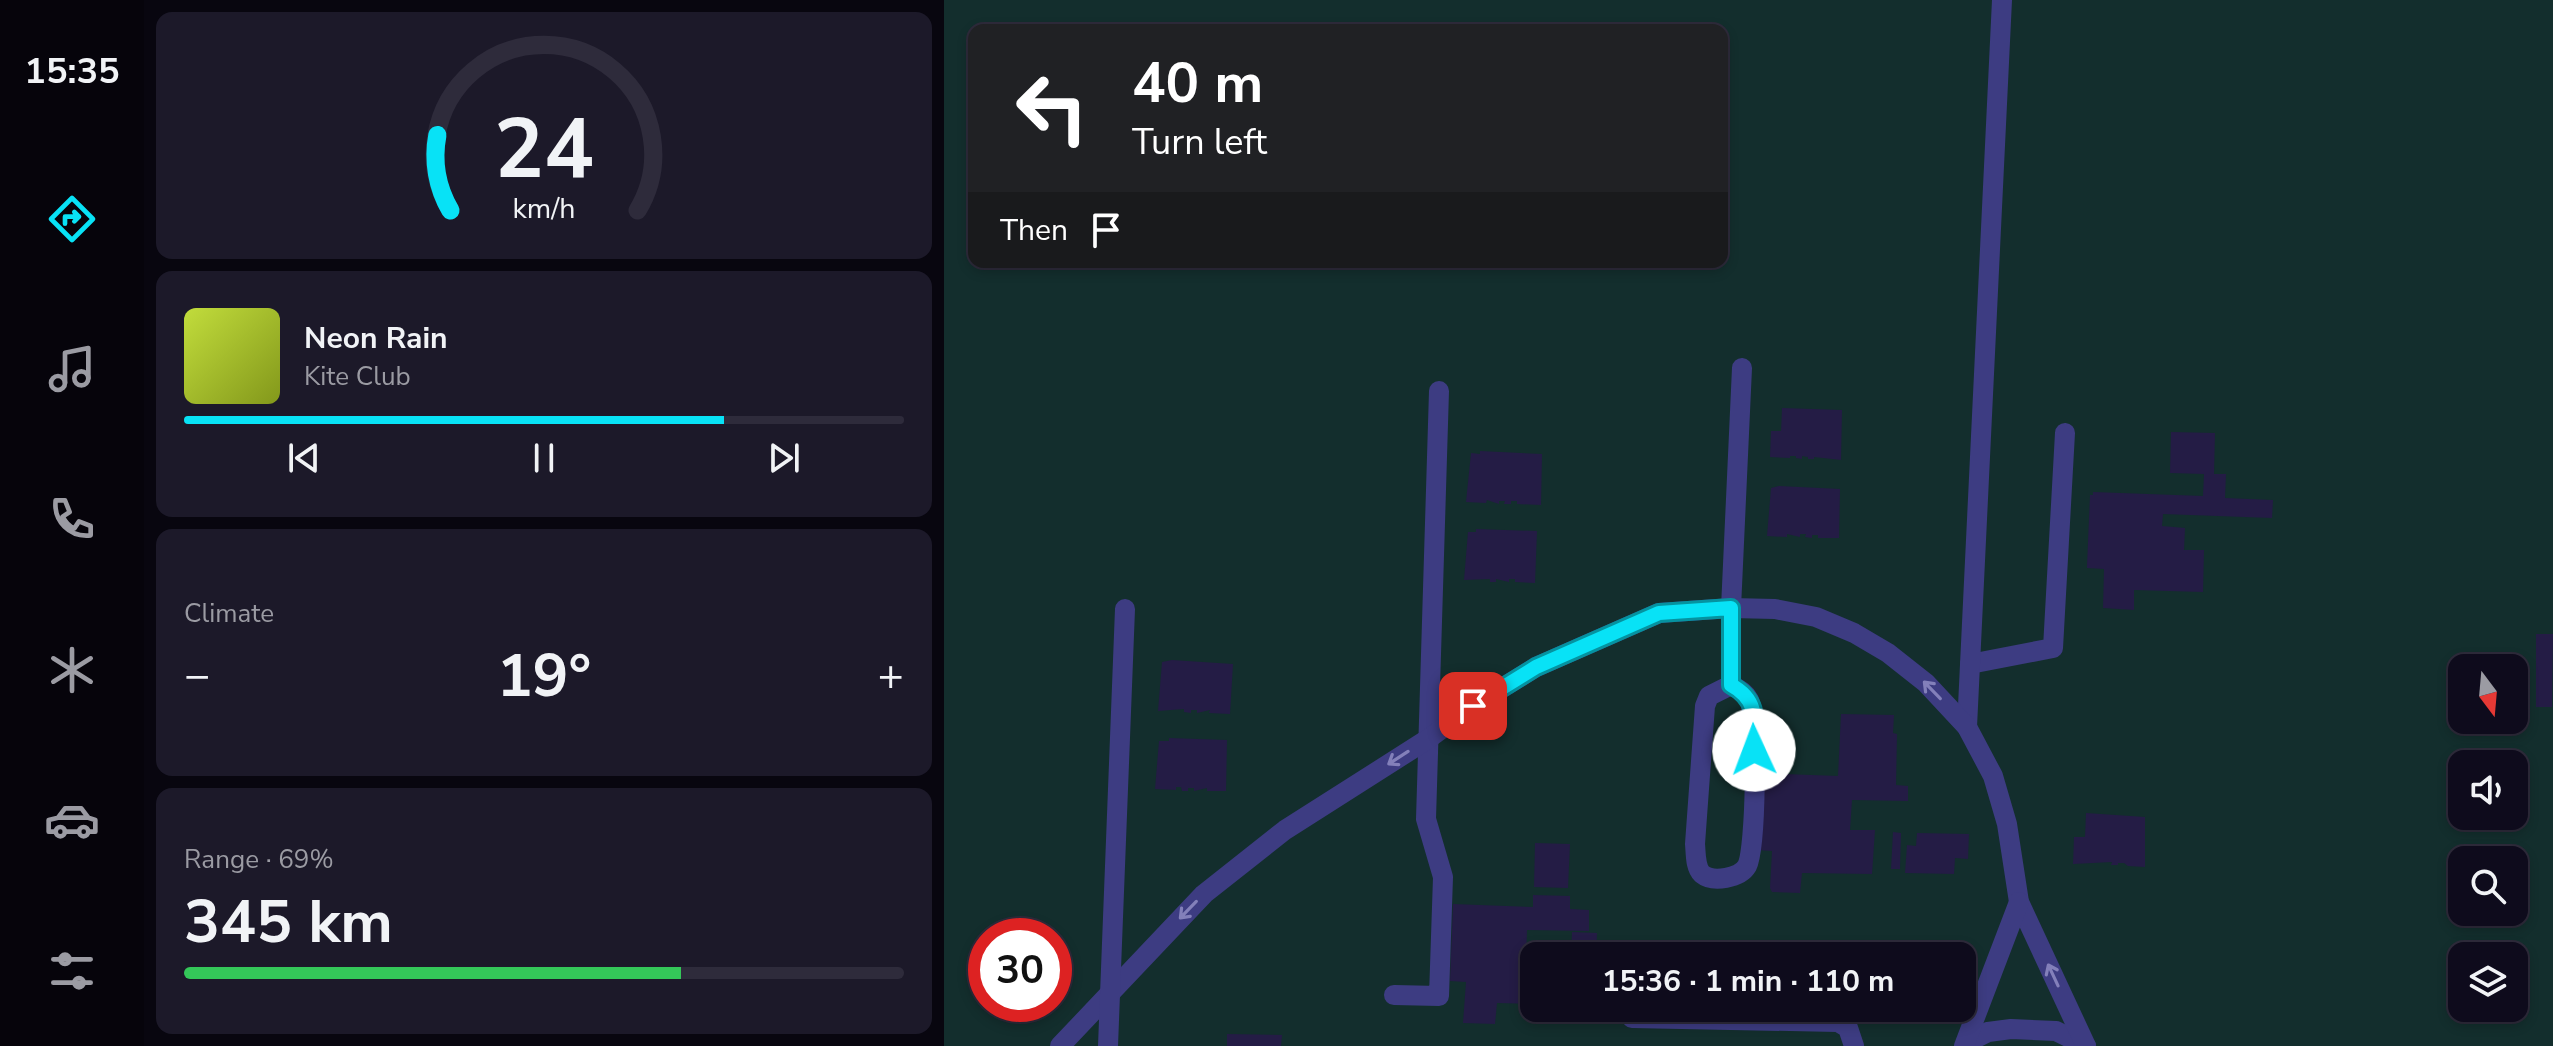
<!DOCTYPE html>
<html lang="en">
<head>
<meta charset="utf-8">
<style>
	body { margin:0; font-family:"Nunito Sans",sans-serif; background:#1c1929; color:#f1f3f6; height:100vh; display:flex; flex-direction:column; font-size:30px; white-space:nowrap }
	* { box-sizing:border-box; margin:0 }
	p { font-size:26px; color:#9b9ba3 }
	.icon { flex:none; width:44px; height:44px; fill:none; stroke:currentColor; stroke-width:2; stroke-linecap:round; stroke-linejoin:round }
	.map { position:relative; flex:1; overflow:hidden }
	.details { display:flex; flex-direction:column; gap:12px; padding:12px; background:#08060f; width:800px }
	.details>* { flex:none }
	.guide { position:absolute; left:24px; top:24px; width:760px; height:244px; border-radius:16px; box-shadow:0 4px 12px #0003,0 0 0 2px #2e2b3b; background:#202124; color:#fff; overflow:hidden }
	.needle { width:52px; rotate:164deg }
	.fabs { position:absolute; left:1504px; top:654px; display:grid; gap:16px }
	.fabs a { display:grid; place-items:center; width:80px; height:80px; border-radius:16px; background:#0e0b1c; box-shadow:0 4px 12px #0003,0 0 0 2px #2e2b3b; font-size:40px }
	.speed { position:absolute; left:24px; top:918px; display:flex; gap:16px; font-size:40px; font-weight:700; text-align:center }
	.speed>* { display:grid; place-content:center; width:104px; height:104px; border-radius:50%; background:#0e0b1c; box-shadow:0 4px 12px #0003,0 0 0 2px #2e2b3b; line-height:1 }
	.speed .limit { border:12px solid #d22; background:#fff; color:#111 }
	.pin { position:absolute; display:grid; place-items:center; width:68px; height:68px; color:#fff; margin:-34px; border-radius:16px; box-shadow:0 4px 12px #0006 }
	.me { position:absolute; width:88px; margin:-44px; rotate:358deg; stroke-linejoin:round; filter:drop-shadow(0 0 6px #0008) }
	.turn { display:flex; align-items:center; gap:28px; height:168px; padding:0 32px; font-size:36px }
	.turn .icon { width:104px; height:104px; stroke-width:2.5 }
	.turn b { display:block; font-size:56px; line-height:68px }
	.then { display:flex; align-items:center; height:76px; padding:0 32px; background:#0003; gap:16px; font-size:30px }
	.big { font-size:60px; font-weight:700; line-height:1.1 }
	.details .tile { flex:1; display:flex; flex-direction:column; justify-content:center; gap:12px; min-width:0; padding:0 28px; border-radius:16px; background:#1c1929 }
	.details .dial { align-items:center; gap:0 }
	.dial svg { height:208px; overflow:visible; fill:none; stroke:#2e2b3b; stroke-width:7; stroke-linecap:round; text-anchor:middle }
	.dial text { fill:#f1f3f6; stroke:none }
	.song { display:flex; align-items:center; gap:24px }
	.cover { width:96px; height:96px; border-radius:12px; background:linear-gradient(135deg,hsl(70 70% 55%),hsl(70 70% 35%)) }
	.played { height:8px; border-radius:4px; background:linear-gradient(90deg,#08e2f6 75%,#2e2b3b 75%) }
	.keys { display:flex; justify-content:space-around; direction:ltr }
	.heat { display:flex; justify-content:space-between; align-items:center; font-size:44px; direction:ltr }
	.charge { height:12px; border-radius:6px; background:linear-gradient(90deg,#34c759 69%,#2e2b3b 0) }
	.trip { position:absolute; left:576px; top:942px; width:456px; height:80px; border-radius:16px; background:#0e0b1c; box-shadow:0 4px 12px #0003,0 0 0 2px #2e2b3b; font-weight:700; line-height:80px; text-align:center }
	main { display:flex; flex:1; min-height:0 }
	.tabs { display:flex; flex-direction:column; width:144px; justify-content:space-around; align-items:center; background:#06040b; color:#9b9ba3 }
	.tabs .icon { width:56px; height:56px }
	.tabs .active { color:#08e2f6 }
	.tabs b { font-size:36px; color:#f1f3f6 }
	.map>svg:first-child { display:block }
	.green { fill:#132e2d; fill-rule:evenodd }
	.building { fill:#241c45 }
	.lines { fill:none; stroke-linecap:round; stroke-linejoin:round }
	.minor { stroke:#3d3c82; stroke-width:20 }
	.oneway { stroke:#8380ba }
	.route-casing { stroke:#0593a0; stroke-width:20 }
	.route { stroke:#08e2f6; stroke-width:14 }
</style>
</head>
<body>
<main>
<nav class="tabs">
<b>15:35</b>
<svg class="icon active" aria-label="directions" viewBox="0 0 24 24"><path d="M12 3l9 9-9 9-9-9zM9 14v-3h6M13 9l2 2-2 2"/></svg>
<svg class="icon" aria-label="music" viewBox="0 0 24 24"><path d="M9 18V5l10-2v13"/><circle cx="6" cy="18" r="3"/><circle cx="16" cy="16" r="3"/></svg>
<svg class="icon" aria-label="phone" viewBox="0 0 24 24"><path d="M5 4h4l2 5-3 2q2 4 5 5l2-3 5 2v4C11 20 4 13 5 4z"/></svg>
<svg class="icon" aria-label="climate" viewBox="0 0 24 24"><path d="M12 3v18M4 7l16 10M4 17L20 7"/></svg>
<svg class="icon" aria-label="car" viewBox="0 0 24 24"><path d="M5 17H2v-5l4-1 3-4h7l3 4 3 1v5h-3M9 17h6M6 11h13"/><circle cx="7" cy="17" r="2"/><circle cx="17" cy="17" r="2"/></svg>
<svg class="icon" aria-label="filters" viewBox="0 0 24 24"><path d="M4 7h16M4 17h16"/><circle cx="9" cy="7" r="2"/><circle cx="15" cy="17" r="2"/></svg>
</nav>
<section class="details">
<div class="tile dial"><svg viewBox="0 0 100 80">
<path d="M14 69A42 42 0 1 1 86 69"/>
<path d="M14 69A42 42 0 0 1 9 40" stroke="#08e2f6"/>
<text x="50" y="56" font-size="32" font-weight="700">24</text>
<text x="50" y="72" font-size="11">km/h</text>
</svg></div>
<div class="tile">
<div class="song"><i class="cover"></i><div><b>Neon Rain</b><p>Kite Club</p></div></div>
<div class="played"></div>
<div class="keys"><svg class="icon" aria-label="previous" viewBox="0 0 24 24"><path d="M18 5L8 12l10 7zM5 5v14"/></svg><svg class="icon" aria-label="pause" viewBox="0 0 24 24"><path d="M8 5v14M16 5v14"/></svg><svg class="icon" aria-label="next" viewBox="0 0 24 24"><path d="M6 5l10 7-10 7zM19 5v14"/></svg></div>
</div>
<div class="tile"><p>Climate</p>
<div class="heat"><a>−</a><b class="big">19°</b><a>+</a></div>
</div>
<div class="tile"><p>Range · 69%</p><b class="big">345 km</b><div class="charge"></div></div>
</section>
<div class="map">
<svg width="1609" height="1046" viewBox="0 0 1609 1046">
	<rect width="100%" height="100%" fill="#130f25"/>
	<path class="green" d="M 0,0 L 1609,0 L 1609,1046 L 0,1046 ZM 30,30 L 778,30 L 778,262 L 30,262 ZM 1518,668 L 1570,668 L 1570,720 L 1518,720 ZM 1518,764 L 1570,764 L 1570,816 L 1518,816 ZM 1518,860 L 1570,860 L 1570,912 L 1518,912 ZM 42,936 L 110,936 L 110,1004 L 42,1004 ZM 590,956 L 1018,956 L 1018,1008 L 590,1008 ZM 1518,956 L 1570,956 L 1570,1008 L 1518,1008 Z"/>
	<g class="building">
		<path d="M 838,408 L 898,410 L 897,460 L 870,457 L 870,459 L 864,459 L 864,457 L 858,456 L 858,459 L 852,458 L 852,456 L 846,456 L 846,458 L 826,457 L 827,431 L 837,431 Z"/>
		<path d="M 1227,432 L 1271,433 L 1270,474 L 1282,474 L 1281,498 L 1329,500 L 1328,518 L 1219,514 L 1218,526 L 1241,528 L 1240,550 L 1260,550 L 1259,592 L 1190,590 L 1190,610 L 1159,608 L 1160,569 L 1143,568 L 1143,566 L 1146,495 L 1149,495 L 1149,492 L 1259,496 L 1260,474 L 1226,473 Z"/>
		<path d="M 536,451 L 598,454 L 597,505 L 573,504 L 573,501 L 567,501 L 567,504 L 560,504 L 561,501 L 555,501 L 555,504 L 543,500 L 542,503 L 522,502 L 527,453 L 536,454 Z"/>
		<path d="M 835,486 L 896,489 L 895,538 L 874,538 L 874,535 L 868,535 L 868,538 L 861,537 L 862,534 L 856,534 L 856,537 L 843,534 L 843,537 L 823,536 L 827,488 Z"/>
		<path d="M 532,529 L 593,531 L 591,583 L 571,582 L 571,579 L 565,579 L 565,582 L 552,579 L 552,582 L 546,582 L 546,579 L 520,580 L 524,532 L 532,532 Z"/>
		<path d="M 1592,634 L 1609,634 L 1608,707 L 1592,707 Z"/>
		<path d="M 228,660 L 289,664 L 286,714 L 265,713 L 266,710 L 253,713 L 253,710 L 247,710 L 247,713 L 240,712 L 240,709 L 214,711 L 218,662 Z"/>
		<path d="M 897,714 L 950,715 L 949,733 L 953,734 L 952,785 L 964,786 L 964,801 L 908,800 L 906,830 L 931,830 L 928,874 L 858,873 L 856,893 L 828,892 L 826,888 L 828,851 L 812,850 L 815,773 L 894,776 Z"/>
		<path d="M 225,738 L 283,740 L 282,791 L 263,791 L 263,788 L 250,791 L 250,788 L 244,788 L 244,791 L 238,791 L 237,787 L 232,787 L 232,790 L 211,789 L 215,741 L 225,741 Z"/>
		<path d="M 1516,749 L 1537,753 L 1535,764 L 1518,764 L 1518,800 L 1506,798 Z"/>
		<path d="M 1142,813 L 1201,817 L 1201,867 L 1184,866 L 1180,863 L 1174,863 L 1174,865 L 1167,865 L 1168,862 L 1129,864 L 1130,837 L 1141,837 Z"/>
		<path d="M 949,832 L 957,833 L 956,869 L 947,869 Z"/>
		<path d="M 973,833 L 1025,834 L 1024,859 L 1011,858 L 1010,874 L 961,873 L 963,845 L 972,846 Z"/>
		<path d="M 591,843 L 626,844 L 624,888 L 590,887 Z"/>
		<path d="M 589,895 L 626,896 L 626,909 L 645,910 L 645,931 L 583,930 L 582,960 L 590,960 L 590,1004 L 553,1003 L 551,1024 L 519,1023 L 522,982 L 506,981 L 509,904 L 589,907 Z"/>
		<path d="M 628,932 L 653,933 L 652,956 L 627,956 Z"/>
		<path d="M 283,1034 L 338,1035 L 337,1046 L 283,1046 Z"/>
	</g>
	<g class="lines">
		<g class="minor">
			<path d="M 1026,664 L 1109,648 L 1121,433"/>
			<path d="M 787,685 L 765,696 L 761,706 L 751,844 C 752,854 751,867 758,874 C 769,883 796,878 803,866 C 812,848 814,718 805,700 C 801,692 794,689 787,685 L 787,608 L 798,368"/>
			<path d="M 1023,727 L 1058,0"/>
			<path d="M 450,995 L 495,996 L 499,877 L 482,819 L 495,391"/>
			<path d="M 688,1018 L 894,1022 L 904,1028 L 910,1046"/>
			<path d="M 1022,1043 L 1044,1032 L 1067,1029 L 1112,1031 L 1142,1046"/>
			<path d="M 116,1046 L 260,894 L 341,830 L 484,739 L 529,706 L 592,667 L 715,613 L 787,608 L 831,609 L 872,617 L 910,633 L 944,653 L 982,683 L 1023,727 L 1049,776 L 1063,824 L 1075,902 L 1142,1046"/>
			<path d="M 164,1046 L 181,609"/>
			<path d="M 1020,1046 L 1075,902"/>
		</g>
	</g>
	<defs><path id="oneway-shaft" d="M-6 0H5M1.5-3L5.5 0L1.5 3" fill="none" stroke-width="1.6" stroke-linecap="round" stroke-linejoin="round" transform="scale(2)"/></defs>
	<g class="oneway">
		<use href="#oneway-shaft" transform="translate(988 690) rotate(-134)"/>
		<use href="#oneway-shaft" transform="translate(454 758) rotate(147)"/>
		<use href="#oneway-shaft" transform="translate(244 910) rotate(134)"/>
		<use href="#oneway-shaft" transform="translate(1109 975) rotate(-115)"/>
	</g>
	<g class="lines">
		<defs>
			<path id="route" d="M 529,706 L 592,667 L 715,613 L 787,608 L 787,685 C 815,700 811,721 810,750"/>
		</defs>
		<use href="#route" class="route-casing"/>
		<use href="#route" class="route"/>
	</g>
</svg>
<div class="fabs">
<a><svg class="needle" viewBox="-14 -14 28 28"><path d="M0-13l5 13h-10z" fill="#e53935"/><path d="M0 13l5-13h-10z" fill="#9b9ba3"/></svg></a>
<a><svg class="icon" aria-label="sound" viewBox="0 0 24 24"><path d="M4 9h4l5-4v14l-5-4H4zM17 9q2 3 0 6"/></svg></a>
<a><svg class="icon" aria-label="search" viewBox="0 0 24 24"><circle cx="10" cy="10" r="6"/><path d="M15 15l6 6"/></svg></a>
<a><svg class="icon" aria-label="layers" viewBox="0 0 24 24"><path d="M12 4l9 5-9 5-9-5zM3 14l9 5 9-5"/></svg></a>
</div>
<div class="speed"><div class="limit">30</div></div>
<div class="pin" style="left:529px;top:706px;background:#d93025"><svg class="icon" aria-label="arrive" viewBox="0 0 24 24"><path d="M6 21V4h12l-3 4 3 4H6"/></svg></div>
<svg class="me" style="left:810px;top:750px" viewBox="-20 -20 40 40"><circle r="19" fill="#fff"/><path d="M0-13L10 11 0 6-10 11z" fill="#08e2f6"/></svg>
<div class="trip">15:36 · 1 min · 110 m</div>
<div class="guide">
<div class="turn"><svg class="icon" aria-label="left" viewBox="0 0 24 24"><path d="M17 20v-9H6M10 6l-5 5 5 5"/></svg><div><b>40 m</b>Turn left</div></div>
<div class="then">Then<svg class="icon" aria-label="arrive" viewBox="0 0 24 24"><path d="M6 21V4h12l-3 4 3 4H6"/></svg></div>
</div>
</div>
</main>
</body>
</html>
